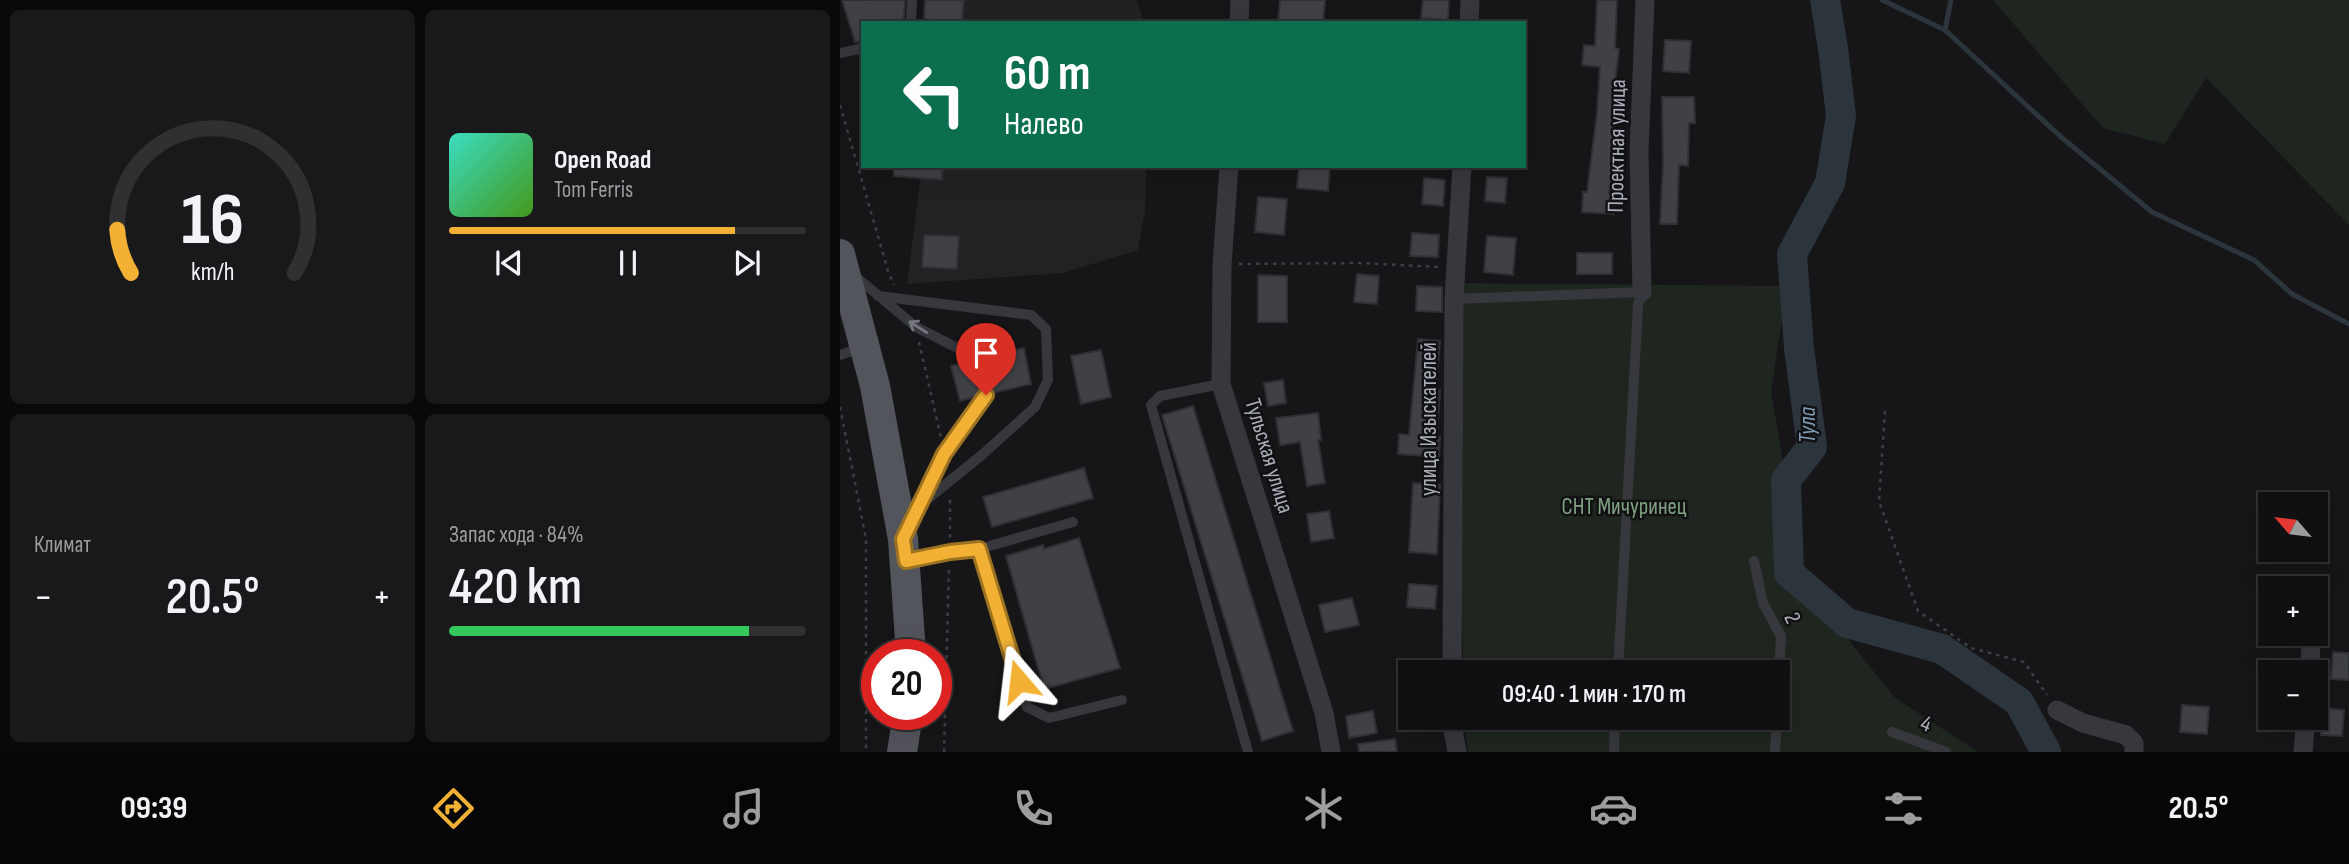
<!DOCTYPE html>
<html lang="ru">
<head>
<meta charset="utf-8">
<style>
	body { margin:0; font-family:"Sofia Sans Condensed",sans-serif; background:#19191b; color:#f1f3f6; height:100vh; display:flex; flex-direction:column; font-size:26px; white-space:nowrap }
	* { box-sizing:border-box; margin:0 }
	p { font-size:23px; color:#9c9d9f }
	.icon { flex:none; width:38px; height:38px; fill:none; stroke:currentColor; stroke-width:2; stroke-linecap:round; stroke-linejoin:round }
	.map { position:relative; flex:1; overflow:hidden }
	.details { display:flex; flex-direction:column; gap:10px; padding:10px; background:#09090a; width:840px }
	.details>* { flex:none }
	.banner { position:absolute; left:21px; top:21px; width:665px; height:147px; border-radius:0px; box-shadow:0 7px 28px #0002,0 0 0 2px #303032; background:#0b6e4f; color:#fff; overflow:hidden }
	.needle { width:46px; rotate:298deg }
	.fabs { position:absolute; left:1418px; top:492px; display:grid; gap:14px }
	.fabs a { display:grid; place-items:center; width:70px; height:70px; border-radius:0px; background:#101012; box-shadow:0 7px 28px #0002,0 0 0 2px #303032; font-size:35px }
	.speed { position:absolute; left:21px; top:639px; display:flex; gap:14px; font-size:35px; font-weight:700; text-align:center }
	.speed>* { display:grid; place-content:center; width:91px; height:91px; border-radius:50%; background:#101012; box-shadow:0 7px 28px #0002,0 0 0 2px #303032; line-height:1 }
	.speed .limit { border:10px solid #d22; background:#fff; color:#111 }
	.pin { position:absolute; display:grid; place-items:center; width:60px; height:60px; color:#fff; margin:-72px -30px; border-radius:50% 50% 50% 0; rotate:-45deg; box-shadow:0 0 7px #0007 }
	.pin .icon { rotate:45deg }
	.me { position:absolute; width:77px; margin:-38px; rotate:343deg; stroke-linejoin:round; filter:drop-shadow(0 0 5px #0008) }
	.turn { display:flex; align-items:center; gap:24px; height:147px; padding:0 28px; font-size:32px }
	.turn .icon { width:91px; height:91px; stroke-width:2.5 }
	.turn b { display:block; font-size:49px; line-height:60px }
	.big { font-size:52px; font-weight:600; line-height:1.1 }
	.details .widget { flex:1; display:flex; flex-direction:column; justify-content:center; gap:10px; min-width:0; padding:0 24px; border-radius:10px; background:#19191b }
	.details .dial { align-items:center; gap:0 }
	.dial svg { height:182px; overflow:visible; fill:none; stroke:#303032; stroke-width:7; stroke-linecap:round; text-anchor:middle }
	.dial text { fill:#f1f3f6; stroke:none }
	.song { display:flex; align-items:center; gap:21px }
	.cover { width:84px; height:84px; border-radius:10px; background:linear-gradient(135deg,hsl(170 70% 55%),hsl(100 70% 35%)) }
	.played { height:7px; border-radius:4px; background:linear-gradient(90deg,#f2b134 80%,#303032 80%) }
	.keys { display:flex; justify-content:space-around; direction:ltr }
	.heat { display:flex; justify-content:space-between; align-items:center; font-size:38px; direction:ltr }
	.charge { height:10px; border-radius:5px; background:linear-gradient(90deg,#34c759 84%,#303032 0) }
	.details .tiles { flex:1; display:grid; gap:10px; grid-template-columns:repeat(2,1fr) }
	.trip { position:absolute; left:558px; top:660px; width:392px; height:70px; border-radius:0px; background:#101012; box-shadow:0 7px 28px #0002,0 0 0 2px #303032; font-weight:600; line-height:70px; text-align:center }
	.tabs { display:flex; height:112px; justify-content:space-around; align-items:center; background:#060607; color:#9c9d9f }
	.tabs .icon { width:49px; height:49px }
	.tabs .current { color:#f2b134 }
	.tabs b { font-size:32px; color:#f1f3f6 }
	main { display:flex; flex:1; min-height:0 }
	.map>svg:first-child { display:block }
	.built { fill:#222225 }
	.green { fill:#1e261f }
	.lines { fill:none; stroke-linecap:round; stroke-linejoin:round }
	.stream { stroke:#2c353c; stroke-width:5 }
	.river { stroke:#2c353c; stroke-width:30 }
	.building { fill:#404145; stroke:#303034; stroke-width:2 }
	.path { stroke:#3d3f44; stroke-width:2.5; stroke-dasharray:3.5 5; stroke-linecap:butt }
	.lane { stroke:#37383d; stroke-width:10 }
	.street { stroke:#37383d; stroke-width:19 }
	.primary { stroke:#53555c; stroke-width:30 }
	.oneway { stroke:#757881 }
	.route-casing { stroke:#9d7322; stroke-width:18 }
	.route { stroke:#f2b134; stroke-width:12 }
	.labels { text-anchor:middle; dominant-baseline:central; stroke-width:5; stroke-linejoin:round; paint-order:stroke }
	.street-label { font-size:23px; fill:#a8adb8; stroke:#111113 }
	.park-label { font-size:23px; fill:#7fa381; stroke:#111113 }
	.water-label { font-size:24px; font-style:italic; fill:#7f9bb3; stroke:#111113 }
</style>
</head>
<body>
<main>
<section class="details">
<div class="tiles">
<div class="widget dial"><svg viewBox="0 0 100 80">
<path d="M14 69A42 42 0 1 1 86 69"/>
<path d="M14 69A42 42 0 0 1 8 50" stroke="#f2b134"/>
<text x="50" y="56" font-size="32" font-weight="700">16</text>
<text x="50" y="72" font-size="11">km/h</text>
</svg></div>
<div class="widget">
<div class="song"><i class="cover"></i><div><b>Open Road</b><p>Tom Ferris</p></div></div>
<div class="played"></div>
<div class="keys"><svg class="icon" aria-label="previous" viewBox="0 0 24 24"><path d="M18 5L8 12l10 7zM5 5v14"/></svg><svg class="icon" aria-label="pause" viewBox="0 0 24 24"><path d="M8 5v14M16 5v14"/></svg><svg class="icon" aria-label="next" viewBox="0 0 24 24"><path d="M6 5l10 7-10 7zM19 5v14"/></svg></div>
</div>
<div class="widget"><p>Климат</p>
<div class="heat"><a>−</a><b class="big">20.5°</b><a>+</a></div>
</div>
<div class="widget"><p>Запас хода · 84%</p><b class="big">420 km</b><div class="charge"></div></div>
</div>
</section>
<div class="map">
<svg width="1509" height="752" viewBox="0 0 1509 752">
	<rect width="100%" height="100%" fill="#161618"/>
	<g class="built">
		<path d="M 103,0 L 296,0 L 305,23 L 100,23 Z"/>
		<path d="M 82,166 L 306,166 L 305,211 L 298,250 L 223,273 L 67,284 Z"/>
	</g>
	<g class="green">
		<path d="M 1153,0 L 1509,0 L 1509,225 L 1366,78 L 1325,144 L 1263,128 Z"/>
		<path d="M 616,283 L 947,286 L 931,392 L 964,583 L 1054,697 L 1138,752 L 628,752 L 624,718 L 938,718 L 938,672 L 623,672 Z"/>
	</g>
	<g class="lines">
		<g class="stream">
			<path d="M 1042,0 L 1105,30 L 1221,137 L 1312,212 L 1414,260 L 1452,294 L 1509,324"/>
			<path d="M 1105,30 L 1111,0"/>
		</g>
		<path class="river" d="M 985,0 L 993,48 L 1001,116 L 990,183 L 952,254 L 959,348 L 972,447 L 946,480 L 949,573 L 1007,623 L 1102,649 L 1179,702 L 1206,752"/>
	</g>
	<g class="building">
		<path d="M 2,0 L 65,0 L 64,19 L 53,23 L 23,23 L 23,41 L 15,42 Z"/>
		<path d="M 85,0 L 124,0 L 122,23 L 84,19 Z"/>
		<path d="M 440,0 L 485,0 L 483,23 L 438,23 Z"/>
		<path d="M 583,0 L 609,0 L 608,20 L 581,18 Z"/>
		<path d="M 757,0 L 777,0 L 775,48 L 779,49 L 774,90 L 778,90 L 774,137 L 777,138 L 769,193 L 775,194 L 774,214 L 742,212 L 743,192 L 747,192 L 757,113 L 760,67 L 742,65 L 744,45 L 755,46 Z"/>
		<path d="M 825,40 L 851,41 L 849,73 L 823,71 Z"/>
		<path d="M 822,97 L 854,97 L 855,123 L 849,123 L 848,166 L 839,165 L 837,224 L 820,224 L 823,165 Z"/>
		<path d="M 54,166 L 103,166 L 102,180 L 54,176 Z"/>
		<path d="M 459,166 L 490,166 L 488,191 L 457,188 Z"/>
		<path d="M 647,177 L 667,178 L 665,203 L 645,201 Z"/>
		<path d="M 584,178 L 605,180 L 603,206 L 582,204 Z"/>
		<path d="M 418,197 L 447,199 L 444,235 L 415,232 Z"/>
		<path d="M 572,233 L 599,235 L 598,257 L 570,256 Z"/>
		<path d="M 84,235 L 119,236 L 117,269 L 82,267 Z"/>
		<path d="M 647,236 L 676,238 L 673,275 L 644,272 Z"/>
		<rect x="737" y="253" width="35" height="21"/>
		<path d="M 517,274 L 539,276 L 537,304 L 514,302 Z"/>
		<path d="M 418,275 L 447,276 L 447,322 L 418,322 Z"/>
		<path d="M 577,286 L 602,287 L 602,312 L 576,311 Z"/>
		<path d="M 578,339 L 600,341 L 596,390 L 600,390 L 597,437 L 600,437 L 599,457 L 558,454 L 559,434 L 569,435 Z"/>
		<path d="M 184,348 L 191,384 L 153,393 L 150,389 L 144,388 L 135,397 L 120,401 L 111,366 L 128,362 L 140,366 L 145,363 L 146,357 Z"/>
		<path d="M 261,350 L 271,397 L 241,404 L 231,356 Z"/>
		<path d="M 443,380 L 446,403 L 428,406 L 424,383 Z"/>
		<path d="M 353,406 L 453,731 L 422,741 L 322,415 Z"/>
		<path d="M 478,413 L 481,440 L 478,440 L 485,483 L 467,486 L 460,442 L 440,445 L 436,418 Z"/>
		<path d="M 244,468 L 253,498 L 152,527 L 143,497 Z"/>
		<path d="M 573,483 L 600,485 L 597,554 L 569,552 Z"/>
		<path d="M 489,511 L 494,538 L 471,542 L 467,514 Z"/>
		<path d="M 239,538 L 280,668 L 204,689 L 166,556 L 203,545 L 204,549 Z"/>
		<path d="M 569,584 L 597,586 L 595,609 L 567,607 Z"/>
		<path d="M 512,598 L 519,625 L 485,632 L 479,605 Z"/>
		<path d="M 1493,652 L 1509,653 L 1509,680 L 1491,679 Z"/>
		<path d="M 1342,705 L 1369,707 L 1367,734 L 1340,732 Z"/>
		<path d="M 1482,708 L 1504,710 L 1502,736 L 1481,735 Z"/>
		<path d="M 533,711 L 537,733 L 509,738 L 506,716 Z"/>
		<path d="M 555,739 L 557,752 L 519,752 L 518,744 Z"/>
	</g>
	<g class="lines">
		<g class="path">
			<path d="M 0,105 L 48,271 L 54,285"/>
			<path d="M 399,264 L 520,263 L 599,267"/>
			<path d="M 79,342 L 101,438"/>
			<path d="M 0,407 L 26,539 L 26,752"/>
			<path d="M 1045,411 L 1039,501 L 1078,611 L 1131,648 L 1184,662 L 1207,695"/>
			<path d="M 110,500 L 110,539"/>
			<path d="M 104,752 L 109,566"/>
		</g>
		<g class="lane">
			<path d="M 71,23 L 72,0"/>
			<path d="M 0,53 L 23,48"/>
			<path d="M 15,276 L 76,327 L 139,359"/>
			<path d="M 38,296 L 191,315 L 206,329 L 208,380 L 195,407 L 143,454 L 79,506"/>
			<path d="M 614,299 L 802,292 L 798,305 L 778,672"/>
			<path d="M 0,355 L 23,347"/>
			<path d="M 381,384 L 320,396 L 311,405 L 408,752"/>
			<path d="M 233,522 L 139,549 L 187,707 L 209,718 L 282,700"/>
			<path d="M 69,526 L 104,455 L 146,395"/>
			<path d="M 67,560 L 110,552 L 139,549"/>
			<path d="M 914,561 L 923,603 L 941,636 L 938,693"/>
			<path d="M 1052,732 L 1106,752"/>
			<path d="M 774,752 L 775,718"/>
			<path d="M 935,752 L 937,718"/>
		</g>
		<g class="street">
			<path d="M 399,23 L 400,0"/>
			<path d="M 629,23 L 630,0"/>
			<path d="M 389,166 L 382,265 L 381,384 L 484,713 L 491,752"/>
			<path d="M 802,292 L 799,152 L 805,0"/>
			<path d="M 612,672 L 614,299 L 622,166"/>
			<path d="M 1469,672 L 1472,634"/>
			<path d="M 1217,710 L 1243,723 L 1286,735 L 1294,743 L 1294,752"/>
			<path d="M 611,718 L 617,752"/>
			<path d="M 1463,752 L 1466,718"/>
		</g>
		<g class="primary">
			<path d="M 0,254 L 35,386 L 63,539 L 71,654"/>
			<path d="M 62,752 L 68,714"/>
		</g>
	</g>
	<defs><path id="oneway-shaft" d="M-6 0H5M1.5-3L5.5 0L1.5 3" fill="none" stroke-width="1.6" stroke-linecap="round" stroke-linejoin="round" transform="scale(1.75)"/></defs>
	<use class="oneway" href="#oneway-shaft" transform="translate(78 327) rotate(-148)"/>
	<g class="lines">
		<defs>
			<path id="route" d="M 146,395 L 104,454 L 79,506 L 63,539 L 66,561 L 110,552 L 139,549 L 179,681"/>
		</defs>
		<use href="#route" class="route-casing"/>
		<use href="#route" class="route"/>
	</g>
	<g class="labels">
		<g class="street-label">
			<text transform="translate(777 146) rotate(-89)">Проектная улица</text>
			<text transform="translate(589 419) rotate(-90)">улица Изыскателей</text>
			<text transform="translate(429 456) rotate(73)">Тульская улица</text>
			<text transform="translate(952 618) rotate(65)">2</text>
			<text transform="translate(1086 724) rotate(21)">4</text>
		</g>
		<g class="park-label">
			<text x="784" y="507">СНТ Мичуринец</text>
		</g>
		<g class="water-label">
			<text transform="translate(967 425) rotate(-90)">Тула</text>
		</g>
	</g>
</svg>
<div class="fabs">
<a><svg class="needle" viewBox="-14 -14 28 28"><path d="M0-13l5 13h-10z" fill="#e53935"/><path d="M0 13l5-13h-10z" fill="#9c9d9f"/></svg></a>
<a>+</a>
<a>−</a>
</div>
<div class="speed"><div class="limit">20</div></div>
<div class="pin" style="left:146px;top:395px;background:#d93025"><svg class="icon" aria-label="arrive" viewBox="0 0 24 24"><path d="M6 21V4h12l-3 4 3 4H6"/></svg></div>
<svg class="me" style="left:179px;top:681px" viewBox="-20 -20 40 40"><path d="M0-17L14 15 0 8-14 15z" fill="#f2b134" stroke="#fff" stroke-width="4"/></svg>
<div class="trip">09:40 · 1 мин · 170 m</div>
<div class="banner">
<div class="turn"><svg class="icon" aria-label="left" viewBox="0 0 24 24"><path d="M17 20v-9H6M10 6l-5 5 5 5"/></svg><div><b>60 m</b>Налево</div></div>
</div>
</div>
</main>
<nav class="tabs">
<b>09:39</b>
<svg class="icon current" aria-label="directions" viewBox="0 0 24 24"><path d="M12 3l9 9-9 9-9-9zM9 14v-3h6M13 9l2 2-2 2"/></svg>
<svg class="icon" aria-label="music" viewBox="0 0 24 24"><path d="M9 18V5l10-2v13"/><circle cx="6" cy="18" r="3"/><circle cx="16" cy="16" r="3"/></svg>
<svg class="icon" aria-label="phone" viewBox="0 0 24 24"><path d="M5 4h4l2 5-3 2q2 4 5 5l2-3 5 2v4C11 20 4 13 5 4z"/></svg>
<svg class="icon" aria-label="climate" viewBox="0 0 24 24"><path d="M12 3v18M4 7l16 10M4 17L20 7"/></svg>
<svg class="icon" aria-label="car" viewBox="0 0 24 24"><path d="M5 17H2v-5l4-1 3-4h7l3 4 3 1v5h-3M9 17h6M6 11h13"/><circle cx="7" cy="17" r="2"/><circle cx="17" cy="17" r="2"/></svg>
<svg class="icon" aria-label="filters" viewBox="0 0 24 24"><path d="M4 7h16M4 17h16"/><circle cx="9" cy="7" r="2"/><circle cx="15" cy="17" r="2"/></svg>
<b>20.5°</b>
</nav>
</body>
</html>
